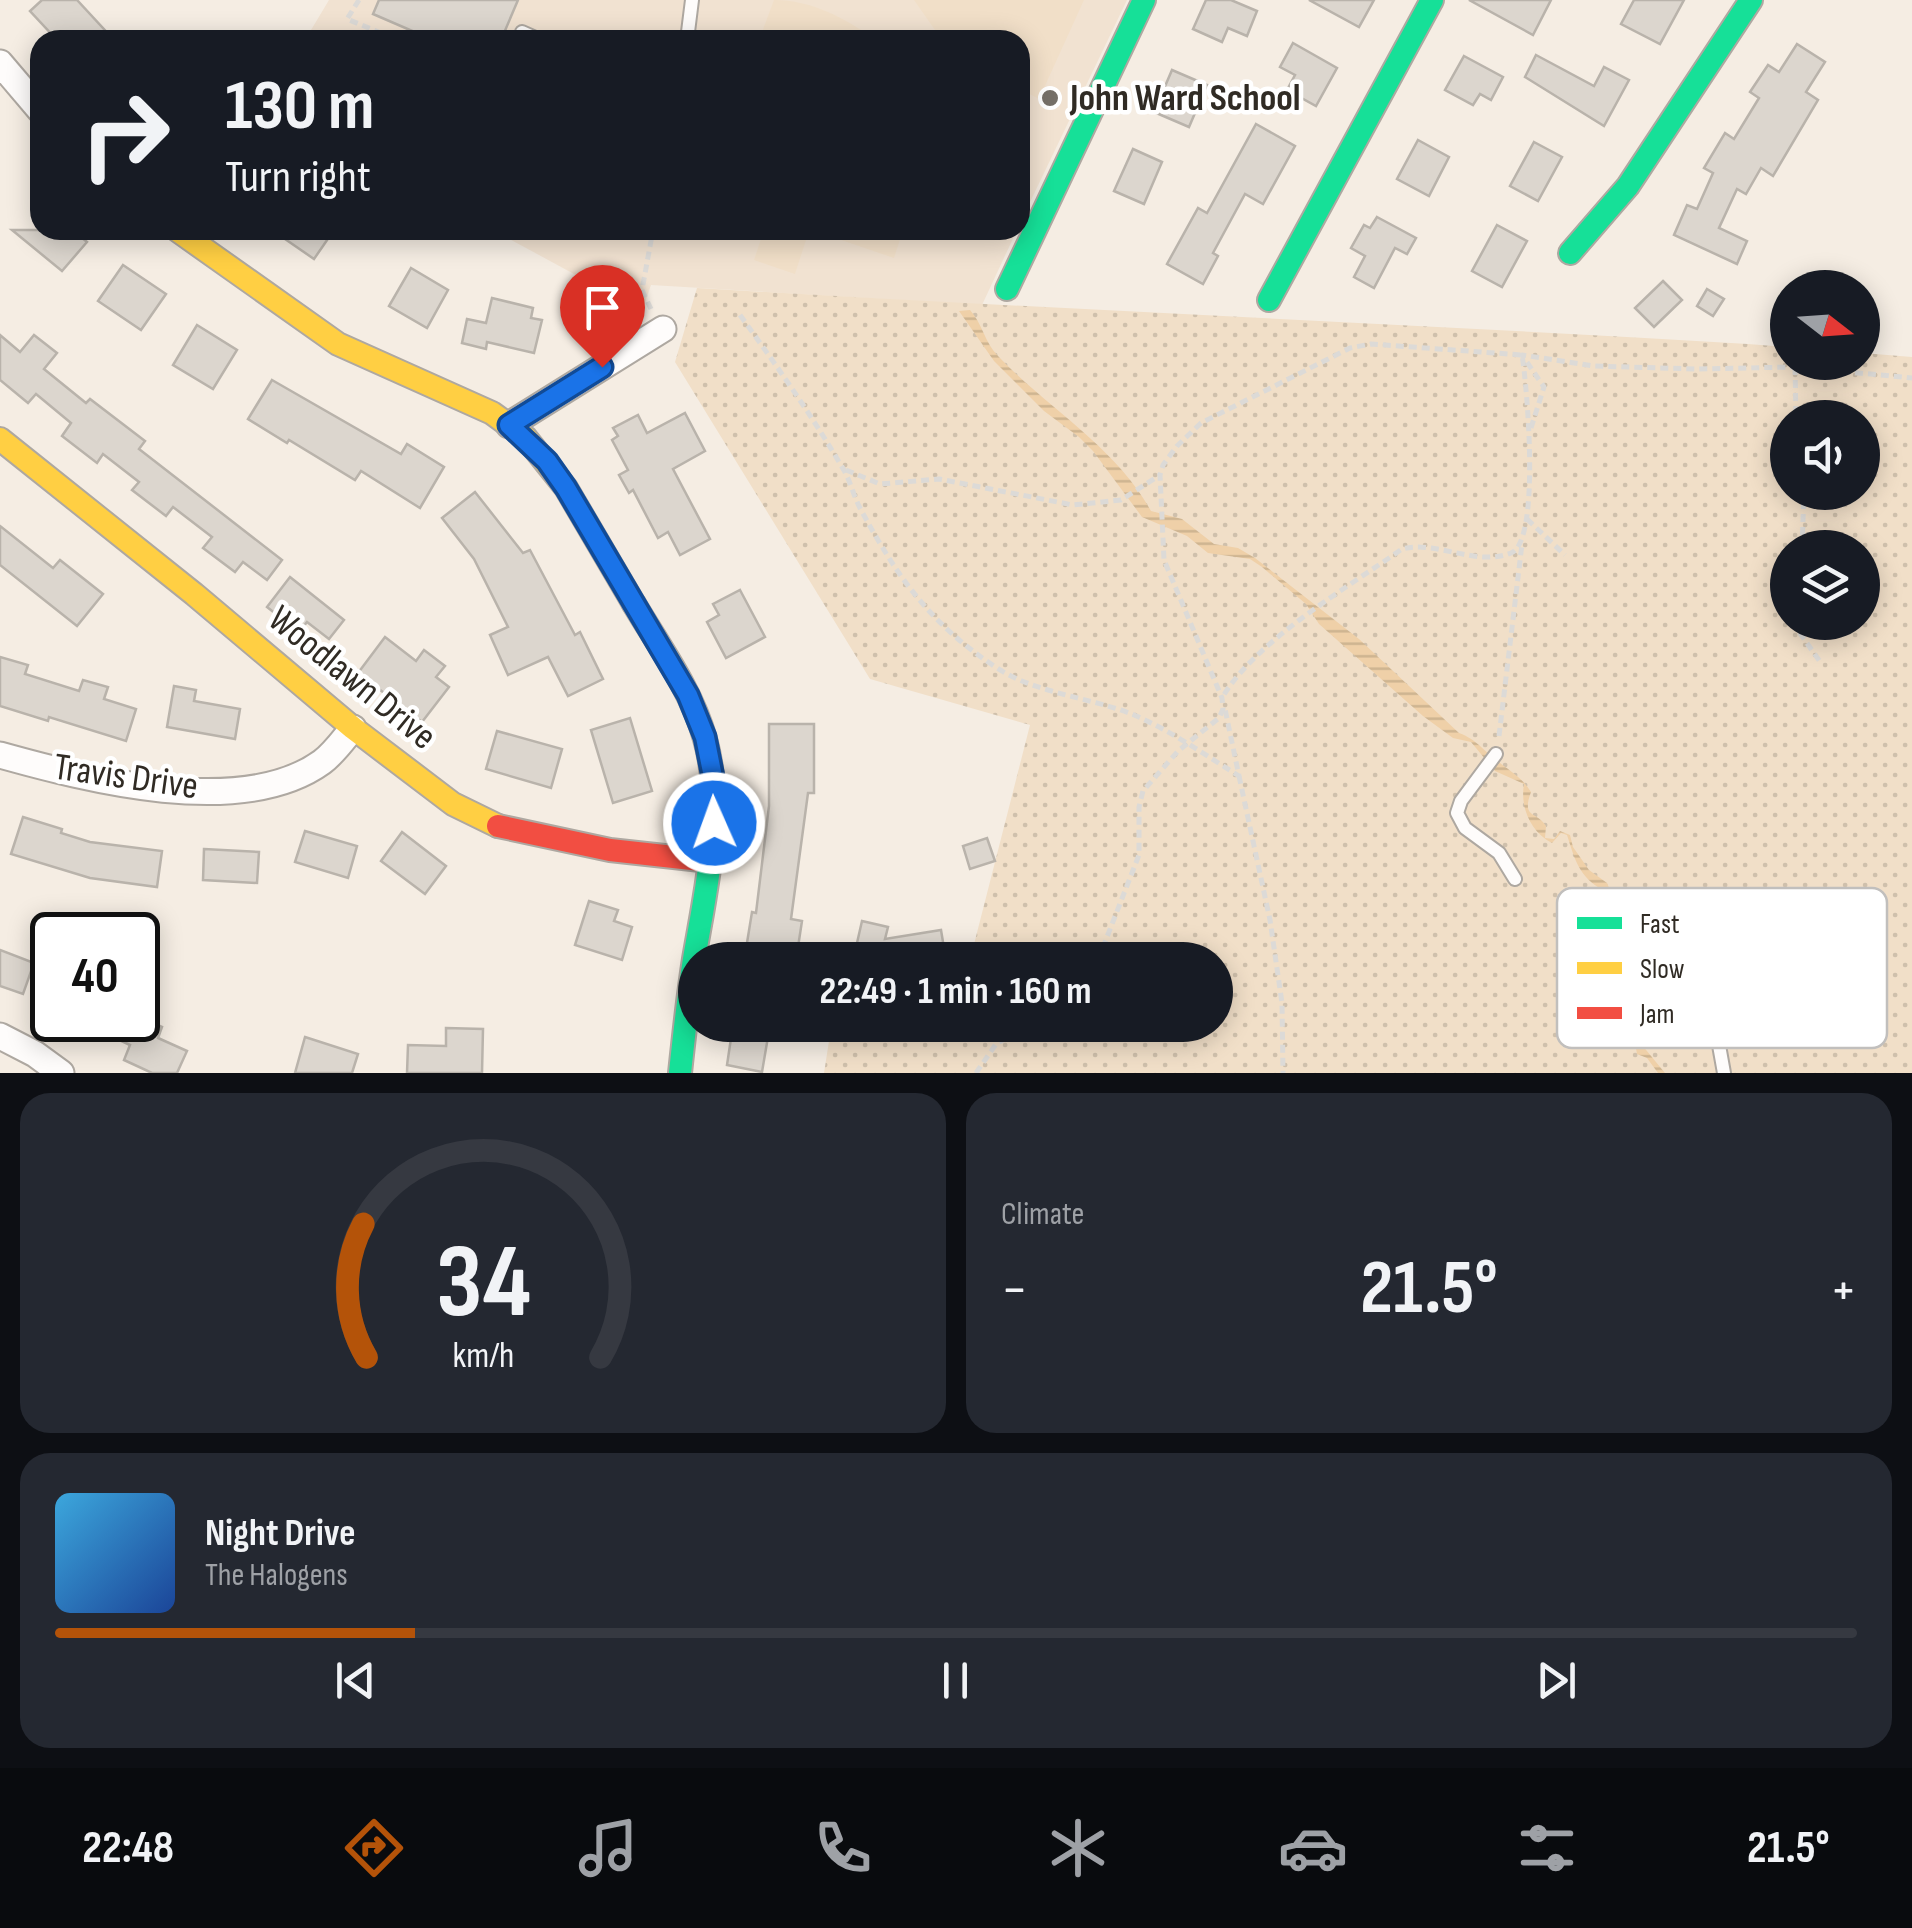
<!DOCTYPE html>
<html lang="en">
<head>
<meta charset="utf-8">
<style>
	body { margin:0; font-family:"Sofia Sans Condensed",sans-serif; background:#242831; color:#f1f3f6; height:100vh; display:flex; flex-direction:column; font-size:38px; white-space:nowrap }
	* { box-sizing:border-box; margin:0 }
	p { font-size:32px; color:#9ea1a6 }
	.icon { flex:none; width:55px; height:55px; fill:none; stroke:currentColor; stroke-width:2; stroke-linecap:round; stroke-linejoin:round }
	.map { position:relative; height:1073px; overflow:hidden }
	.panel { display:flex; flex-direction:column; gap:20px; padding:20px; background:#0d0f14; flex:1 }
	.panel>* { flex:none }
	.hud { position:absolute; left:30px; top:30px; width:1000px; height:210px; border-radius:30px; box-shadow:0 5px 25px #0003; background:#171b24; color:#f1f3f6; overflow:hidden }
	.needle { width:65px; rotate:107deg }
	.tools { position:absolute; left:1770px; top:270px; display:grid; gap:20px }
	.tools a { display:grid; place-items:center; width:110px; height:110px; border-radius:50%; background:#171b24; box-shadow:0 5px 25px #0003; font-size:50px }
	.speed { position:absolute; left:30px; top:912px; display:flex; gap:20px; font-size:50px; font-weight:700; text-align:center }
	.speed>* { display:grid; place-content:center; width:130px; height:130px; border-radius:50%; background:#171b24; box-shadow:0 5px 25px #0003; line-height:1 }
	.speed .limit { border:5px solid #111; border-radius:15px; background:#fff; color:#111 }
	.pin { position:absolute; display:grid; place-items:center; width:85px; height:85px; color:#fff; margin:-102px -42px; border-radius:50% 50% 50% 0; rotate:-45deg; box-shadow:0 0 10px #0007 }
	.pin .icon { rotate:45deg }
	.me { position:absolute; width:110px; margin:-55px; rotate:358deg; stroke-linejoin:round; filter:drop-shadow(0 0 8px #0008) }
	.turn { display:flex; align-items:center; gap:35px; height:210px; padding:0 30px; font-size:45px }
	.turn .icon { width:130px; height:130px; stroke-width:2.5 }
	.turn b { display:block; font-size:70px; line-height:85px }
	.big { font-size:75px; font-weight:700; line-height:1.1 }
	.panel .tile { flex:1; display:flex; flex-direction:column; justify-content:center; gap:15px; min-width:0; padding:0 35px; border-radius:30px; background:#242831 }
	.panel .dial { align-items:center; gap:0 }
	.dial svg { height:260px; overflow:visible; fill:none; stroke:#363941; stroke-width:7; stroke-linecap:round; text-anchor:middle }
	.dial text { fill:#f1f3f6; stroke:none }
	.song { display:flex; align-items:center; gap:30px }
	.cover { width:120px; height:120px; border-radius:15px; background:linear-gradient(135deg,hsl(200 70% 55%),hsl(220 70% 35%)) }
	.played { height:10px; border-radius:5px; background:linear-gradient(90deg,#b45309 20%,#363941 20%) }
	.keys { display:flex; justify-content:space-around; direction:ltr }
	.heat { display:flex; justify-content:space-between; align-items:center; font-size:55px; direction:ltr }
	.panel .tiles { flex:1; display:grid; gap:20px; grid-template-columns:1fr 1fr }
	.tile:last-child { grid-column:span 2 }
	.trip { position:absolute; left:678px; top:942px; width:555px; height:100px; border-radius:50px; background:#171b24; box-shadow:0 5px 25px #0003; font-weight:700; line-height:100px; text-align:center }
	.tab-bar { display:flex; height:160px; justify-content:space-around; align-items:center; background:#090b0e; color:#9ea1a6 }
	.tab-bar .icon { width:70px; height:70px }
	.tab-bar .current { color:#b45309 }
	.tab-bar b { font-size:45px; color:#f1f3f6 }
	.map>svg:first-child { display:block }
	.built { fill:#f1e2d1 }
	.grass { fill:url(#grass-dots); fill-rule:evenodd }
	.green { fill:#f1dfc8 }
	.water { fill:url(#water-rules) }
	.building { fill:#dcd6ce; stroke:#b9b3ab; stroke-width:2.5 }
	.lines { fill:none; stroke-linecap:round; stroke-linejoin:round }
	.lane-casing { stroke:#aea8a1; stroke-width:16 }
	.street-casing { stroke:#aea8a1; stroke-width:29 }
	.fast-casing { stroke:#aea8a1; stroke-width:26 }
	.slow-casing { stroke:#aea8a1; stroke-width:26 }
	.jam-casing { stroke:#aea8a1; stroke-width:26 }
	.path { stroke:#dcdad7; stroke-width:5; stroke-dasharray:8 5; stroke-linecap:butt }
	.lane { stroke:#fefcfb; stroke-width:12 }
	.street { stroke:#fefcfb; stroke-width:25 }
	.fast { stroke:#16e098; stroke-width:22 }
	.slow { stroke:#ffcf43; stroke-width:22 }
	.jam { stroke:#f24e42; stroke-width:22 }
	.route-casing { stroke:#114b97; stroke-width:25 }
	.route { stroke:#1a73e8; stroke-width:18 }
	.poi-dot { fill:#756f67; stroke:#fff; stroke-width:4 }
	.labels { text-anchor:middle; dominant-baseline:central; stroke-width:9; stroke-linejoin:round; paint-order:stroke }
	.poi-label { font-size:38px; font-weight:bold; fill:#302b24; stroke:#fff; text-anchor:start }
	.street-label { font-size:38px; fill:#302b24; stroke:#fff }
	.key { fill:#fff; stroke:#c1bfbd; stroke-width:2.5 }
	.key-label { font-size:28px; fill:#302b24 }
</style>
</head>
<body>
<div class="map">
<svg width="1912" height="1073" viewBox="0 0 1912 1073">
	<defs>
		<pattern id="grass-dots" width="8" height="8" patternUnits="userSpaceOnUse" patternTransform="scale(2.5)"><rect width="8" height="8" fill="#f1dfc8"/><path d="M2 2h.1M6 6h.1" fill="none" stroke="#cfc0ac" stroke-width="1.8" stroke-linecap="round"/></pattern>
		<pattern id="water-rules" width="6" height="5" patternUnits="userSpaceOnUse" patternTransform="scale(2.5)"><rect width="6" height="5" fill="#efd0a8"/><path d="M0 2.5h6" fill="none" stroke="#cdb390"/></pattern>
	</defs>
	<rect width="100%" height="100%" fill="#f5ede3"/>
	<g class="built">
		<path d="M 329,0 L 1127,0 L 1020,223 L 1020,40 L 305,40 Z"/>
		<path d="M 493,230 L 1017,230 L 982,305 L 651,285 L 642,311 Z"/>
	</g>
	<path class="grass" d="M 697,288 C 1047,309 1397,323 1748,344 L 1787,347 L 1788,362 L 1862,362 L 1863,353 L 1912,357 L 1912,1073 L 824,1073 L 829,1041 L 953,1025 L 1215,1025 L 1215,960 L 970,960 L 1030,725 L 870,679 L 675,362 ZM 1788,418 L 1862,418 L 1862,492 L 1788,492 ZM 1788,548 L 1862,548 L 1862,622 L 1788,622 Z"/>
	<g class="green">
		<path d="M 774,0 C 811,0 845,18 876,40 L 759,40 Z"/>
		<path d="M 914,0 L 1084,0 L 1039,99 L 1020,89 L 1020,40 L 942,40 Z"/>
		<path d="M 764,230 L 776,230 L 806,240 L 795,274 L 754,260 Z"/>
		<path d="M 812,230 L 903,230 L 894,258 Z"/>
	</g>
	<path class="water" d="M 970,310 C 982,323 985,343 998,356 C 1048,409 1115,446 1151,511 L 1182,519 L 1214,544 L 1238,548 L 1255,558 L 1359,639 L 1459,733 C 1478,740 1484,752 1500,763 C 1513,773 1522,778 1531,792 C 1521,819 1537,811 1546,826 L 1545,838 L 1554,839 L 1560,831 L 1570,835 L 1573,847 L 1589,870 L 1607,883 L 1610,890 L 1611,902 L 1628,938 L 1636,967 L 1642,1045 L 1665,1073 L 1658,1073 L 1647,1058 L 1637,1054 C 1630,1019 1635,985 1625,950 C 1619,928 1605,913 1603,890 C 1579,877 1575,860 1567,835 L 1561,833 L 1552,843 C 1530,832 1520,807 1524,784 L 1495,771 L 1471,742 L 1453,738 L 1423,716 L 1319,624 L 1306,604 L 1262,567 L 1250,559 L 1208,553 L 1187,536 L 1142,517 L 1093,451 L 1079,437 L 1044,411 L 994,361 L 959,311 Z"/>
	<g class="building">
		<path d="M 42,0 L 77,0 L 114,40 L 57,40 L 30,11 Z"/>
		<path d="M 379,0 L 518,0 L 501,40 L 433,40 L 373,14 Z"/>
		<path d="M 1206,0 L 1231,0 L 1257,11 L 1247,36 L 1228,28 L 1222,42 L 1193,29 Z"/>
		<path d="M 1309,0 L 1374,0 L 1359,27 Z"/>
		<path d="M 1469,0 L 1551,0 L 1533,35 Z"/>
		<path d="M 1634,0 L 1684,0 L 1660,44 L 1621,24 Z"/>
		<path d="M 1293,43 L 1337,68 L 1316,106 L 1287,90 L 1295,75 L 1280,67 Z"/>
		<path d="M 1797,44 L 1825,62 L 1806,92 L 1818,100 L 1773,176 L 1761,168 L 1746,194 L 1737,189 L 1719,228 L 1747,241 L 1737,264 L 1674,235 L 1687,205 L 1697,209 L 1713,173 L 1704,168 L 1725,133 L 1734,139 L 1759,98 L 1750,92 L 1768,65 L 1779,72 Z"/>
		<path d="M 1536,55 L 1594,86 L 1604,67 L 1629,80 L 1604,126 L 1525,77 Z"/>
		<path d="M 1464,56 L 1503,77 L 1491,100 L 1480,94 L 1473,105 L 1445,90 Z"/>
		<path d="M 1172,70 L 1207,85 L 1189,127 L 1154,112 Z"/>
		<path d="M 1256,124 L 1295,146 L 1263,204 L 1245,194 L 1213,253 L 1218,256 L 1203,284 L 1167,264 L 1198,208 L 1207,213 Z"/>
		<path d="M 1418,140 L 1449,157 L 1429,196 L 1397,179 Z"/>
		<path d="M 1534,142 L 1562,157 L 1538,201 L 1510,186 Z"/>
		<path d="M 1133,149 L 1162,162 L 1144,204 L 1114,191 Z"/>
		<path d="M 1377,217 L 1416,238 L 1407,254 L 1395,248 L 1374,288 L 1354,277 L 1365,256 L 1351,248 L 1364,225 L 1370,228 Z"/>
		<path d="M 1497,225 L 1527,241 L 1502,287 L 1472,271 Z"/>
		<path d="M 12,230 L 73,230 L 87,242 L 62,271 Z"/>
		<path d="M 272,230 L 334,230 L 314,259 Z"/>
		<path d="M 123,265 L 166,294 L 141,330 L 98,301 Z"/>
		<path d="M 411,268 L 448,290 L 427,328 L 389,306 Z"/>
		<path d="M 1663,281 L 1682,300 L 1654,327 L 1635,308 Z"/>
		<path d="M 1707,289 L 1724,299 L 1713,316 L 1697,306 Z"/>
		<path d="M 492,298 L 533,308 L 531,318 L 542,320 L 534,353 L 487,342 L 486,349 L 462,343 L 467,319 L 486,323 Z"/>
		<path d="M 197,325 L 237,350 L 213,389 L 173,365 Z"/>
		<path d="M 0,335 L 20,352 L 34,335 L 57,353 L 44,369 L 86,403 L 90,399 L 145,441 L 139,449 L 282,560 L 267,580 L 243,562 L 235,572 L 203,548 L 212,537 L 173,507 L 166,516 L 132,490 L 139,482 L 103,454 L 97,463 L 62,436 L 71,423 L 36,394 L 28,403 L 0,380 Z"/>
		<path d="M 272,380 L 401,454 L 407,444 L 444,467 L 420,508 L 361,471 L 355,480 L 289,440 L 287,443 L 248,419 Z"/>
		<path d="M 685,413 L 705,451 L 673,469 L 710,539 L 680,555 L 668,532 L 658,538 L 633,490 L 629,493 L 619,475 L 628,470 L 612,440 L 618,436 L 613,428 L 638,415 L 647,433 Z"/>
		<path d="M 475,492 L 523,553 L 530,550 L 575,635 L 580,632 L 603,679 L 568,696 L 548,657 L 508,675 L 490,635 L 508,627 L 474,559 L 442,518 Z"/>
		<path d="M 0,526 L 53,568 L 60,560 L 103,594 L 77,626 L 0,565 Z"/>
		<path d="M 290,577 L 344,620 L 329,639 L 307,622 L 299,632 L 267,607 Z"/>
		<path d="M 740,590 L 765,637 L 726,658 L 707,622 L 719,615 L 713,604 Z"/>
		<path d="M 385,637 L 416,661 L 424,650 L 445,666 L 436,677 L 449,687 L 422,722 L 358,673 Z"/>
		<path d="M 0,657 L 28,665 L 25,674 L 79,691 L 83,680 L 108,687 L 104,699 L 136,709 L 126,741 L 49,717 L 48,721 L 0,706 Z"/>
		<path d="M 174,686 L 196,690 L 194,701 L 240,709 L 235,739 L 167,727 Z"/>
		<path d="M 630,718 L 652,791 L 613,803 L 591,730 Z"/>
		<path d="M 769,724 L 814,724 L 814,793 L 808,793 L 791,919 L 802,921 L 796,960 L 757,960 L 759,951 L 746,949 L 752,912 L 756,913 L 769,806 Z"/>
		<path d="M 497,731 L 562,749 L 551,788 L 486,769 Z"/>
		<path d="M 23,817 L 62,829 L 61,833 L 90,842 L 162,851 L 157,887 L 90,878 L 11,854 Z"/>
		<path d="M 305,831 L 357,846 L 348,878 L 295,862 Z"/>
		<path d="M 402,832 L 446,866 L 425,894 L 381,861 Z"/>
		<path d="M 987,838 L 995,861 L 970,869 L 963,846 Z"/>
		<path d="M 204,849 L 259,852 L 257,883 L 203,880 Z"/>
		<path d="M 589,901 L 618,910 L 614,921 L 632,927 L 622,960 L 575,945 Z"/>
		<path d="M 862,921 L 888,927 L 885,939 L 941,930 L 946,960 L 892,960 L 837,947 L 857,943 Z"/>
		<path d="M 0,950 L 34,963 L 23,994 L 0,986 Z"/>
		<path d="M 77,1020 L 147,1020 L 162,1027 L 158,1038 L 187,1051 L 177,1073 L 152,1073 L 124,1060 L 130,1045 Z"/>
		<path d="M 733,1025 L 770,1025 L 762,1072 L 727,1065 Z"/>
		<path d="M 446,1028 L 483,1029 L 482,1073 L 407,1073 L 408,1045 L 446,1046 Z"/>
		<path d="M 305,1037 L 358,1054 L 352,1073 L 295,1073 Z"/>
	</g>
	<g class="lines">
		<defs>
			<g id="lane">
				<path d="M 522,32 L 540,40"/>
				<path d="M 687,40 L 692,0"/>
				<path d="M 1496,754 L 1461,801 L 1457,813 L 1465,828 L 1499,853 L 1515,879"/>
				<path d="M 1715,1023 L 1724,1073"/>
			</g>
			<g id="street">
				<path d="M 0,63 L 40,110"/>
				<path d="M 509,425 L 663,329"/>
				<path d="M 0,755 C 86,779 242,820 322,762 C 334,753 343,740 353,728"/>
				<path d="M 0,1036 L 35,1054 L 61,1073"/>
			</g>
			<g id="fast">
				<path d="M 1570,253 L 1628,186 L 1751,0"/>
				<path d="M 1007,289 L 1144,0"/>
				<path d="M 1269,300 L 1432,0"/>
				<path d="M 634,604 C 659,646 692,691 705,739 C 725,810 706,888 694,959 C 688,997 684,1035 680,1073"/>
			</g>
			<g id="slow">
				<path d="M 177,230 L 338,344 L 492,413 L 526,438 L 566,488 L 634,604"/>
				<path d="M 0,439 L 194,594 L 353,728 L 453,804 L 498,826"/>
			</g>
			<path id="jam" d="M 498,826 L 610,850 L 710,861"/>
		</defs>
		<use href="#lane" class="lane-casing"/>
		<use href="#street" class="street-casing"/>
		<use href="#fast" class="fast-casing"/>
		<use href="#slow" class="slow-casing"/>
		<use href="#jam" class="jam-casing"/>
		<g class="path">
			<path d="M 359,0 L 347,19 L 398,40"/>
			<path d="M 651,309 L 642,290 L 653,230"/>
			<path d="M 740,315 C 776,365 811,414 842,467 C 850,479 853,495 860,508 C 897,577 931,625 997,668 C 1037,694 1090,697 1134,715 C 1170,730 1205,755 1239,776 L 1225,709"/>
			<path d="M 1795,367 L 1796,418"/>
			<path d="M 1531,428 L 1544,387 L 1522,355 L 1594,366 L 1695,369 L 1795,367 L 1912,378"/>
			<path d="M 846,470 L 880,484 L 939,479 L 1073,505 L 1121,500 L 1160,475"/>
			<path d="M 1527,519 L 1565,555"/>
			<path d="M 1802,548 L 1804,492"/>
			<path d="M 1792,622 L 1821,663"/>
			<path d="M 1499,736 L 1522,544"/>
			<path d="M 1239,776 L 1270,920 L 1282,1003 L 1283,1073"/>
			<path d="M 1098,960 L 1139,855 L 1139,807 L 1143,791 L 1178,751 L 1219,718 L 1223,709 L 1222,698 L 1164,560 L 1160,475 L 1163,465 L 1177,446 L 1201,423 L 1350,348 L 1371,344 L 1522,355 C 1527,385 1541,541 1511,553 C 1477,567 1436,540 1402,549 C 1347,588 1255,641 1222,698"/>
			<path d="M 976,1073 L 996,1044 L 1028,1025"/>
		</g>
		<use href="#lane" class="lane"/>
		<use href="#street" class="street"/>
		<use href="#fast" class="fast"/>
		<use href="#slow" class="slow"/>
		<use href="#jam" class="jam"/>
	</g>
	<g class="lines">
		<defs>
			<path id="route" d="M 602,367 L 509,425 L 547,461 L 566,488 L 688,695 L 705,737 L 714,782 L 714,823"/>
		</defs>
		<use href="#route" class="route-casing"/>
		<use href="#route" class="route"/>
	</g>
	<circle class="poi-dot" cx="1050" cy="98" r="10"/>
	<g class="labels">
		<g class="poi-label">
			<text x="1070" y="98">John Ward School</text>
		</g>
		<g class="street-label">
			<text transform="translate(352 678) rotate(39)">Woodlawn Drive</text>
			<text transform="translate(126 777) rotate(8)">Travis Drive</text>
		</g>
	</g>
	<rect x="1557" y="888" width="330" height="160" rx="15" class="key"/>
	<rect x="1577" y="917" width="45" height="12" fill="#16e098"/>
	<rect x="1577" y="962" width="45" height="12" fill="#ffcf43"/>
	<rect x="1577" y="1007" width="45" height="12" fill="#f24e42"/>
	<g class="key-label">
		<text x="1640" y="933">Fast</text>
		<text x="1640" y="978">Slow</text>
		<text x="1640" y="1023">Jam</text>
	</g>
</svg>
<div class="tools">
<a><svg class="needle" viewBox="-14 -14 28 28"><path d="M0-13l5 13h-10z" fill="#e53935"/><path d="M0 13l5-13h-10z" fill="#9ea1a6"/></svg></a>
<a><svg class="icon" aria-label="sound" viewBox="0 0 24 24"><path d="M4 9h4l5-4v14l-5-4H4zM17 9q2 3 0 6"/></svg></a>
<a><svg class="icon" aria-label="layers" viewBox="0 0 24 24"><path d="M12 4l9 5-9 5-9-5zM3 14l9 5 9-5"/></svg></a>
</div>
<div class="speed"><div class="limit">40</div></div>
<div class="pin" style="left:602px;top:367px;background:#d93025"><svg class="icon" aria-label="arrive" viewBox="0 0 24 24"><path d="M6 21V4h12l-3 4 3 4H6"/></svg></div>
<svg class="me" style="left:714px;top:823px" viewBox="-20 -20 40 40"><circle r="17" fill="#1a73e8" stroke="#fff" stroke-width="3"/><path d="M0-11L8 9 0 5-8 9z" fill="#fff"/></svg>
<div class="trip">22:49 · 1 min · 160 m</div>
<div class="hud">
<div class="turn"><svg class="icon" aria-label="right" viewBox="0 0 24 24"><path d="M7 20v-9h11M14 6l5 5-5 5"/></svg><div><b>130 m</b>Turn right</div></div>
</div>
</div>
<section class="panel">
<div class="tiles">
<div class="tile dial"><svg viewBox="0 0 100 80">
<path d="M14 69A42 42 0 1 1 86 69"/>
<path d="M14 69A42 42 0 0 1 13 28" stroke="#b45309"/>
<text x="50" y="56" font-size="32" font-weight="700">34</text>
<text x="50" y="72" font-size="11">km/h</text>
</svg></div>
<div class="tile"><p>Climate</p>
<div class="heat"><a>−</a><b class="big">21.5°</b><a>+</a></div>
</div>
<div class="tile">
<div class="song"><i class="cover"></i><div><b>Night Drive</b><p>The Halogens</p></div></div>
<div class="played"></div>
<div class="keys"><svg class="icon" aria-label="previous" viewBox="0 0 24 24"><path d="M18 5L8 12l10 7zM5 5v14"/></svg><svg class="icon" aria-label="pause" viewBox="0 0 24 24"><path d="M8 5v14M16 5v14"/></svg><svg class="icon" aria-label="next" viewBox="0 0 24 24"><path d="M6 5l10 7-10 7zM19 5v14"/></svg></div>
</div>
</div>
</section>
<nav class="tab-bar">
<b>22:48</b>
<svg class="icon current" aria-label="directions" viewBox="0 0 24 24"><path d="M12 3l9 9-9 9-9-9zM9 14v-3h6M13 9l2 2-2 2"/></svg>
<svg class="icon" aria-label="music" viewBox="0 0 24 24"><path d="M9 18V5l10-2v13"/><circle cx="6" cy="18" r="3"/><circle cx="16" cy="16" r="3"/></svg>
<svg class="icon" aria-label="phone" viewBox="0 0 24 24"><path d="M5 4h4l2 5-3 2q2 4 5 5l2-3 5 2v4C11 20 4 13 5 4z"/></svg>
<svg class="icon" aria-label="climate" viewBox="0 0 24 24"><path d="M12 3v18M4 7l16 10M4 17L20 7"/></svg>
<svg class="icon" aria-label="car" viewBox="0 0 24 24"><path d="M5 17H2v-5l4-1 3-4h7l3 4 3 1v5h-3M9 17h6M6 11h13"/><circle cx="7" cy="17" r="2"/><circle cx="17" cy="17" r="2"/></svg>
<svg class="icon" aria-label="filters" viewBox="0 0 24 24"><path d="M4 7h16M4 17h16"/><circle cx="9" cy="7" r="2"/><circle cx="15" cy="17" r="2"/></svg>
<b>21.5°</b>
</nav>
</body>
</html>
